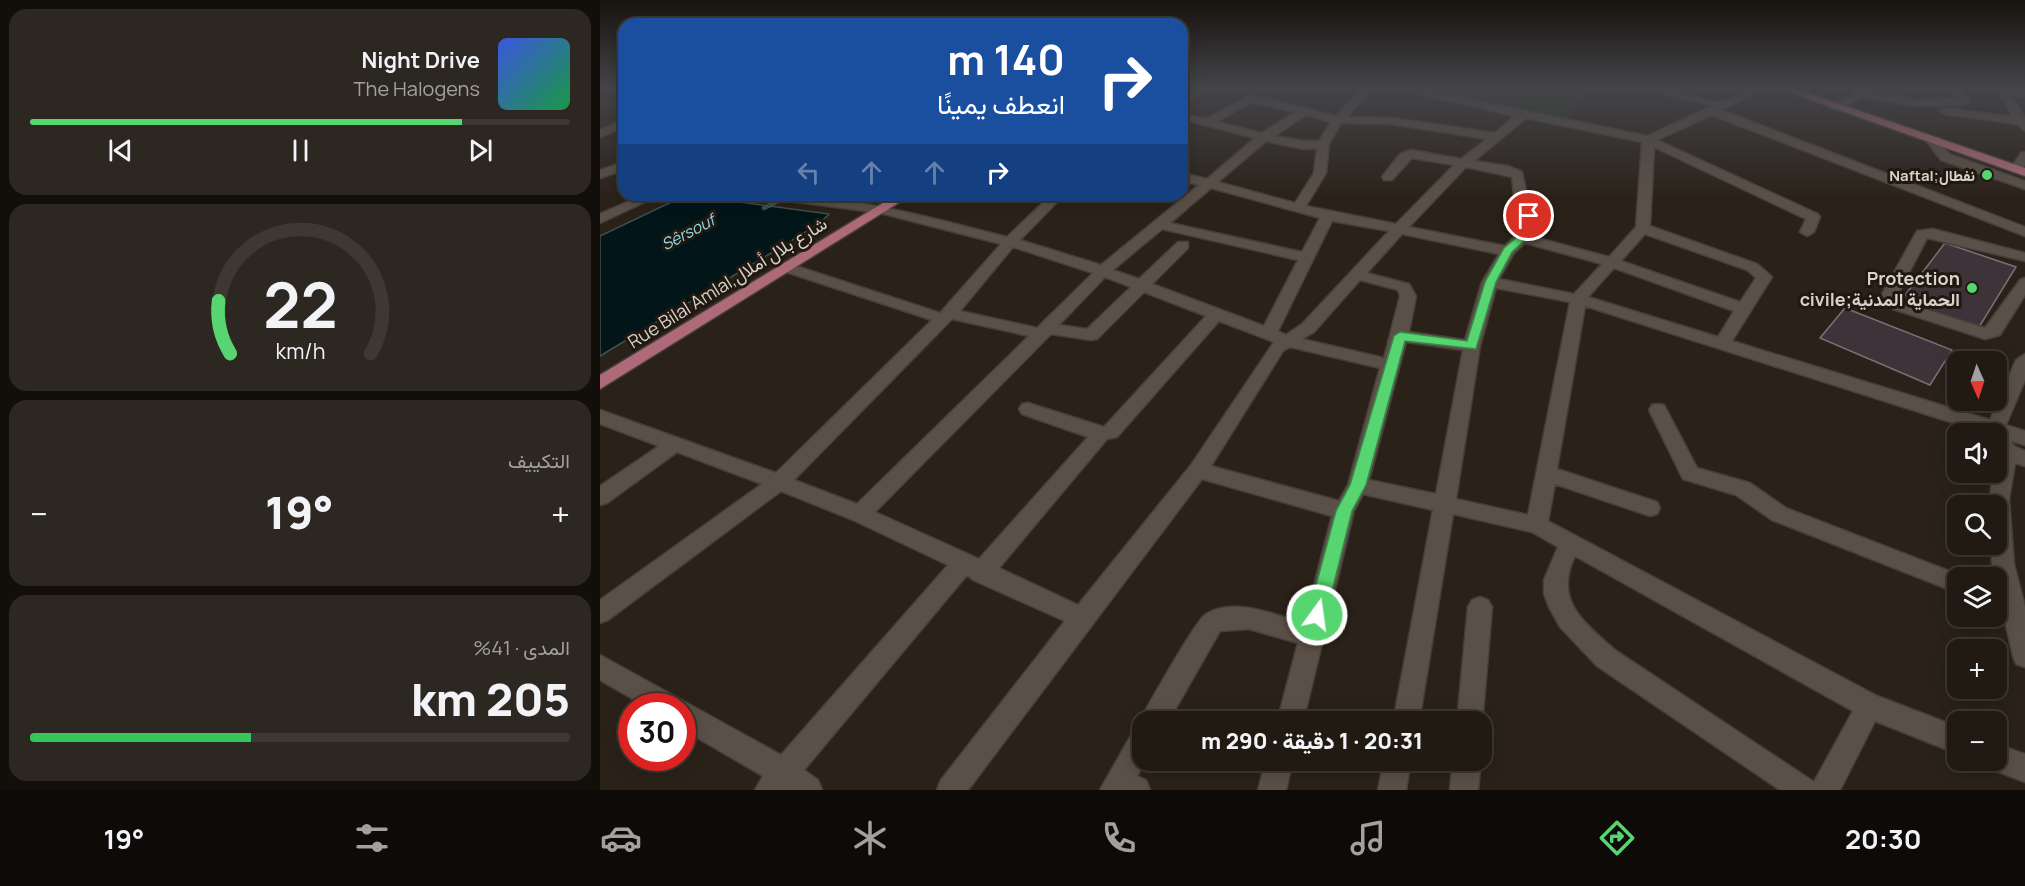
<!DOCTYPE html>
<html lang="ar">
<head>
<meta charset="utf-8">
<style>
	body { margin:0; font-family:Manrope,Vazirmatn,sans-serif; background:#2d2721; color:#f1f3f6; direction:rtl; height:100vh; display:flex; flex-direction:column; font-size:22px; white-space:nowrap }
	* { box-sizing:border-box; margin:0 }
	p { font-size:20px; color:#a2a1a0 }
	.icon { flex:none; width:33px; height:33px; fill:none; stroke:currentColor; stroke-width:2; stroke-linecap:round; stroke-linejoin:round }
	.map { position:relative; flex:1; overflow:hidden; direction:ltr }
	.side { display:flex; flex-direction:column; gap:9px; padding:9px; background:#120e0a; width:600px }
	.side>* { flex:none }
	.guide { position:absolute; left:18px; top:18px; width:570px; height:183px; border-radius:18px; box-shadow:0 3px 15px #0003,0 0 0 2px #3d3833; direction:rtl; background:#1a4fa0; color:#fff; overflow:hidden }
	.needle { width:39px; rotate:177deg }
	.fabs { position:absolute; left:1347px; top:351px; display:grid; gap:12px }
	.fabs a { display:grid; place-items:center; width:60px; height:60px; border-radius:12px; background:#201a13; box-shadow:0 3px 15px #0003,0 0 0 2px #3d3833; font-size:30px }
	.speed { position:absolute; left:18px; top:693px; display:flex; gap:12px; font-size:30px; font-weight:700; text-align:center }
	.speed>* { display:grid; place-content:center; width:78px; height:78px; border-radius:50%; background:#201a13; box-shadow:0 3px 15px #0003,0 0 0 2px #3d3833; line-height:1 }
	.speed .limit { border:9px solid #d22; background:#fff; color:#111 }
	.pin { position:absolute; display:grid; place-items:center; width:51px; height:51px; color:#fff; margin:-26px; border:3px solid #fff; border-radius:50%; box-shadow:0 2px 6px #0007 }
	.me { position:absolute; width:66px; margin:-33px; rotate:14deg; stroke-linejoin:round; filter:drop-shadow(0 0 4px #0008) }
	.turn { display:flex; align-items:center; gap:21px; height:126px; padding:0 24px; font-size:27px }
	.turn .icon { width:78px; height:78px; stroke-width:2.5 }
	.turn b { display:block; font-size:42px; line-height:51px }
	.lanes { display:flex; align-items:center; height:57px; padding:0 24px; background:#0003; justify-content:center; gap:30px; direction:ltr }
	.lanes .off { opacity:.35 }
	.big { font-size:45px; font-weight:800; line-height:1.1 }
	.side .widget { flex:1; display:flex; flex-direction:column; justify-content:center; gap:9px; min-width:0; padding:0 21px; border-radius:18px; background:#2d2721 }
	.side .dial { align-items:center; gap:0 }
	.dial svg { height:156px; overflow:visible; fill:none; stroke:#3d3833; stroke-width:7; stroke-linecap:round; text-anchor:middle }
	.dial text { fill:#f1f3f6; stroke:none }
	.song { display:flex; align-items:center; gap:18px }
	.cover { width:72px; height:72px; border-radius:9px; background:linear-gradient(135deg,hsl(230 70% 55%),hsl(140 70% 35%)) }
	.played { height:6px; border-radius:3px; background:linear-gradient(90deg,#57d570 80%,#3d3833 80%) }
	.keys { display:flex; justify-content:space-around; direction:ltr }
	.heat { display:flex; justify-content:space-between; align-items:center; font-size:33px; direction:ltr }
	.charge { height:9px; border-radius:4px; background:linear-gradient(90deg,#34c759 41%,#3d3833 0) }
	.trip { position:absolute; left:532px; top:711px; width:360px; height:60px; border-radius:18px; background:#201a13; box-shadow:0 3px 15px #0003,0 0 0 2px #3d3833; font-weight:800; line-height:60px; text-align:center; direction:rtl }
	.tabs { display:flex; height:96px; justify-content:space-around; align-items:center; background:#0d0a08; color:#a2a1a0 }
	.tabs .icon { width:42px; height:42px }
	.tabs .on { color:#57d570 }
	.tabs b { font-size:27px; color:#f1f3f6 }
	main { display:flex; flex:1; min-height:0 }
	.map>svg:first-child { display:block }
	.green { fill:#27361d }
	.water { fill:#021519; stroke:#424e4f; stroke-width:1.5 }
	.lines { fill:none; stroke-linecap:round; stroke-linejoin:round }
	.stream-far1 { stroke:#424e4f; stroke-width:4 }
	.stream { stroke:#424e4f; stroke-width:4.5 }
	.building { fill:#3f333a; stroke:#7c6f77; stroke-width:1.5 }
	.minor-casing { stroke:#463f39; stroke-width:3 }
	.major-casing { stroke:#463f39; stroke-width:3 }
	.minor { fill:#5a5047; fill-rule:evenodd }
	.major { fill:#ae6a78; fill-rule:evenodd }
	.route { fill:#57d570; stroke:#398a49; stroke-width:1.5 }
	.poi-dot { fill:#57d570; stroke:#211910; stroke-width:2 }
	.labels { text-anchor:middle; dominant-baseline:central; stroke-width:6; stroke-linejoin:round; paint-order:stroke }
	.far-poi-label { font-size:15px; font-weight:bold; fill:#d7d2cc; stroke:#211910; text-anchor:end }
	.far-water-label { font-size:16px; font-style:italic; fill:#8fdbea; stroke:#211910 }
	.poi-label { font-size:18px; font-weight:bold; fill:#d7d2cc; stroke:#211910; text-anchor:end }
	.street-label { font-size:18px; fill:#d7d2cc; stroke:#211910 }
</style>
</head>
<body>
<main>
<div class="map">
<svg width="1425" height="790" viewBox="0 0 1425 790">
	<rect width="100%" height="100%" fill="#2a2219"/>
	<path class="green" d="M 808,88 L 990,88 L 966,120 Z"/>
	<path class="water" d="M 86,195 L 229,214 L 219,224 L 0,356 L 0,236 Z"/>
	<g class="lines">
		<path class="stream-far1" d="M 169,206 L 189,195"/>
		<path class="stream" d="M 164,208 L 172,204"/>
	</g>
	<g class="building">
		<path d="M 1345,243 L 1416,267 L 1376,332 L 1299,303 Z"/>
		<path d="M 1245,308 L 1352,350 L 1330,385 L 1220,338 Z"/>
	</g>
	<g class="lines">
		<defs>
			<g id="minor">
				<path d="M 595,88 L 608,88 L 582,105 L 582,97 Z"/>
				<path d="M 762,88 L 773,88 L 747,117 L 791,118 L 895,133 L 915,116 L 793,88 L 815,88 L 1047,136 L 1112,106 L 1057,92 L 1057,88 C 1077,88 1105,103 1121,102 C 1136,101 1144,88 1166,88 L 1121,110 L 1425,227 L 1425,236 L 1112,115 L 1057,140 L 1218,214 L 1220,217 L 1214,232 L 1207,236 L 1200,232 L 1206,219 L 1054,147 L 1050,226 L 1157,264 L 1172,277 L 1132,341 L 1390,420 L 1416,360 L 1425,354 L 1425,380 L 1406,425 L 1425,431 L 1425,445 L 1411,441 L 1414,446 L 1425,451 L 1425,466 L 1415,463 L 1409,499 L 1414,564 L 1425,607 L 1425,667 L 1416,664 L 1413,656 L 1392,564 L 1391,544 L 1396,544 L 1396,506 L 1389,506 L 1393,472 L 1396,472 L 1396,434 L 1388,434 L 985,306 L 957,469 L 1057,502 L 1060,508 L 1057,514 L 1050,516 L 955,484 L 948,521 L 1277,696 L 1358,727 L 1358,754 L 1275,721 L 1240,790 L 1180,790 L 997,666 L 960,627 L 949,607 L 944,594 L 944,580 L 958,547 L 932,532 L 853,514 L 819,722 L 793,722 L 833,510 L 763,494 L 754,511 L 703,722 L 677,722 L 698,643 L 649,629 L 620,631 L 568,722 L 543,722 L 543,760 L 546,760 L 537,776 L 546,780 L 550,790 L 500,790 L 534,730 L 542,726 L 540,722 L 544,713 C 553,697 596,621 605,615 C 633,596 675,615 704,623 L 732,516 L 602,479 L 368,790 L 337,790 L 341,780 L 465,621 L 373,580 L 367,575 L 204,770 L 218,780 L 222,790 L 155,790 L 163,776 L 82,729 L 82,706 L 45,706 L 0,680 L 0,655 L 181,755 L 348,565 L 253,520 L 181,491 L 8,620 L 0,623 L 0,600 L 162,484 L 77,452 L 7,503 L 0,505 L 0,486 L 59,446 L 0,424 L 0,410 L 176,473 L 332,320 L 183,271 L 181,268 L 183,265 L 193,265 L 340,313 L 401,244 L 280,213 L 175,199 L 169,195 C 251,195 328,217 407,237 L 451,195 L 464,195 L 420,240 L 501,265 L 599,185 L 582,181 L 582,173 L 607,179 L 655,138 L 582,119 L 582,113 L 606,119 L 650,95 L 736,116 ZM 651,102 L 695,112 L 662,133 L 617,122 ZM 706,115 L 731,122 L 719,141 L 703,141 L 674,136 ZM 926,118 L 1042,142 L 1036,227 L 1009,257 L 930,236 L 936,215 L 929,205 L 922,172 L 908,166 L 874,161 ZM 741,123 L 791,124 L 887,139 L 861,159 L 811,150 L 800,154 L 782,177 L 784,180 L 792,180 L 812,158 L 854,165 L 796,224 L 706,206 L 726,173 L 729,144 ZM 666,141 L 703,149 L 717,148 L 714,173 L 695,203 L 618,182 ZM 866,167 L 912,177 L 915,205 L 922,215 L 915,236 L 905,246 L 809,227 ZM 611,188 L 720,218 L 702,252 L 570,223 ZM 732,221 L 789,231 L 702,324 L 686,335 L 678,331 ZM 562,229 L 698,260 L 664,326 L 552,284 L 588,248 L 588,242 L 578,242 L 539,279 L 513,270 ZM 802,234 L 899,254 L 882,282 L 865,340 L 809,332 L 816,296 L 809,284 L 767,273 ZM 1045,234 L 1147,270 L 1156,278 L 1140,302 L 1021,261 ZM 925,243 L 1002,264 L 974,294 L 899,279 L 914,253 ZM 413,247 L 493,273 L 437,328 L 360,311 ZM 1014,268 L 1134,311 L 1118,337 L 988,297 ZM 505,277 L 531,287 L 487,329 L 459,325 ZM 760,280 L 798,290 L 800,296 L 784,358 L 702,339 L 714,332 ZM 896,288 L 970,302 L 928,515 L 856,499 L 880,346 ZM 544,292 L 606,316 L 504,427 L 428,403 L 422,404 L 419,409 L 422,414 L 488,437 L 379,559 L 275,512 L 451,334 L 491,340 L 497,339 ZM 352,319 L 429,336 L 257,504 L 194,480 ZM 619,321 L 674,342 L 591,465 L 478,605 L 399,568 L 507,439 L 517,437 ZM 806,342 L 863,350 L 836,494 L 769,480 ZM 690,347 L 780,368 L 748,485 L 739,501 L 611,466 L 683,351 ZM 975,556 L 1253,711 L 1214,782 L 1015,650 C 985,623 953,601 975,556 Z"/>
				<path d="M 1252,88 L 1315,100 L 1358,99 L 1348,88 L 1359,88 L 1370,100 L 1364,105 L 1315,106 L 1262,97 L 1240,109 L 1232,109 L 1232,105 L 1255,93 Z"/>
				<path d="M 1376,88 L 1425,91 L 1425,97 L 1411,95 L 1425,118 L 1425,131 L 1417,124 L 1345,114 L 1340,111 L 1345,108 L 1413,117 L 1400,94 Z"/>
				<path d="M 24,120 L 24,127 L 0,137 L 0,130 Z"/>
				<path d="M 1327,137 L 1335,137 L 1349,154 L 1425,181 L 1425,189 L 1341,160 L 1325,139 Z"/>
				<path d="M 1425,152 L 1425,165 L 1420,172 L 1412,172 L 1410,169 L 1421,153 Z"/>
				<path d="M 24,162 L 24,170 L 0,178 L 0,170 Z"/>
				<path d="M 43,195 L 60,195 L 0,223 L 0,214 Z"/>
				<path d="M 1333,229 L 1425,253 L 1425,261 L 1327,238 L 1298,294 L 1305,303 L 1385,328 L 1420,280 L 1425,278 L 1425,295 L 1400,335 L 1385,339 L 1293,309 L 1282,294 L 1317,231 Z"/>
				<path d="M 1058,404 L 1064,405 L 1097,468 L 1150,483 L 1186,508 L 1367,578 L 1358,578 L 1358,593 L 1172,520 L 1136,495 L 1083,479 L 1049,410 L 1052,405 Z"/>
				<path d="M 880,597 L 888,600 L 892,607 L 882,725 L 882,722 L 857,722 L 868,607 L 872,600 Z"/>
				<path d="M 1396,744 L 1425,754 L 1425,782 L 1386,767 L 1384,760 L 1396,760 Z"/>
				<path d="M 666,760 L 693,760 L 686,790 L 658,790 Z"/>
				<path d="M 784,760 L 811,760 L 806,790 L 778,790 Z"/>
				<path d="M 853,760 L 881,760 L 878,790 L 850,790 Z"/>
			</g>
			<g id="major">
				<path d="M 1177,88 L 1193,88 L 1425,168 L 1425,176 Z"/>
				<path d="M 296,195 L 311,195 L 0,389 L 0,375 Z"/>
			</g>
		</defs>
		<use href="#minor" class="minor-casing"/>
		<use href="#major" class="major-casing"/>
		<use href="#minor" class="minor"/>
		<use href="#major" class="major"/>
	</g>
	<linearGradient id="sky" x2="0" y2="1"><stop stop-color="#17130e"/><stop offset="0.44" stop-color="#444449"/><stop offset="1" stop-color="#444449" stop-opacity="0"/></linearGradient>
	<rect width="1425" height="199" fill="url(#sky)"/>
	<path class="route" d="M 926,213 L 935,216 L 927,238 L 912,252 L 896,282 L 876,349 L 805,341 L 766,485 L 752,511 L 726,615 L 723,621 L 717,623 L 711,621 L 708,615 L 736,511 L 750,485 L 794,336 L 800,332 L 867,341 L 885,282 L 904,248 L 917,237 Z"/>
	<g class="poi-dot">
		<circle cx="1387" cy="175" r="6"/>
		<circle cx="1372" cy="288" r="6"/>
	</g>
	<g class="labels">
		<g class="far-poi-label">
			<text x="1375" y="175">Naftal;نفطال</text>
		</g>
		<g class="far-water-label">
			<text transform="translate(88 232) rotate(-28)">Sêrsouf</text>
		</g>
		<g class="poi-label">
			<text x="1360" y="278">Protection<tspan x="1360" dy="21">civile;الحماية المدنية</tspan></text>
		</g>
		<g class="street-label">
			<text transform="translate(127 282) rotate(-32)">Rue Bilal Amlal,شارع بلال أملال</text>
		</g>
	</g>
</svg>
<div class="fabs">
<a><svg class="needle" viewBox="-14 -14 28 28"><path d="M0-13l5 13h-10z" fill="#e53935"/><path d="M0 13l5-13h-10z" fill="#a2a1a0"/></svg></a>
<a><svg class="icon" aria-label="sound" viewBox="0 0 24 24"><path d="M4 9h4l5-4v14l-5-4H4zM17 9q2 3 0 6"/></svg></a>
<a><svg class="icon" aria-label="search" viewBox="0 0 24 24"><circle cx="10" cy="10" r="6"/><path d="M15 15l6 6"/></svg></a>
<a><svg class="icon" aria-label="layers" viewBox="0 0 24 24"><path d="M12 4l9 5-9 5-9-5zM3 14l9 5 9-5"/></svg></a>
<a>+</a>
<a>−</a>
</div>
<div class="speed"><div class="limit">30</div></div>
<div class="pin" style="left:929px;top:216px;background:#d93025"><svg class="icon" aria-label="arrive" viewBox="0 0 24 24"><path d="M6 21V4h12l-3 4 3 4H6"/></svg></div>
<svg class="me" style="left:717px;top:615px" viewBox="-20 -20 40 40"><circle r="17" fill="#57d570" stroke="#fff" stroke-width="3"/><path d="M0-11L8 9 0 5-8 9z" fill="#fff"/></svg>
<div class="trip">20:31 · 1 دقيقة · 290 m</div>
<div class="guide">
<div class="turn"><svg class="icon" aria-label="right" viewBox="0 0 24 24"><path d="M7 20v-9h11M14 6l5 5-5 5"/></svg><div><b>140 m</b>انعطف يمينًا</div></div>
<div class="lanes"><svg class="icon off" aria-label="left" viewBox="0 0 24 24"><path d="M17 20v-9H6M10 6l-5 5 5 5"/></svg><svg class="icon off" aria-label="ahead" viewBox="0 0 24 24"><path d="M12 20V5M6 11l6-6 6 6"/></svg><svg class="icon off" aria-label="ahead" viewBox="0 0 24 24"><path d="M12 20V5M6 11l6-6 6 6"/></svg><svg class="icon" aria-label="right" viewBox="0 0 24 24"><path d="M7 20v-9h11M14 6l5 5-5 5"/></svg></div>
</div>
</div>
<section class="side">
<div class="widget">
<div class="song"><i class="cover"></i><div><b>Night Drive</b><p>The Halogens</p></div></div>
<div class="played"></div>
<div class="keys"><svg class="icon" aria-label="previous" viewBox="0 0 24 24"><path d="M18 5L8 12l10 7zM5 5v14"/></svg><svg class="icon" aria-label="pause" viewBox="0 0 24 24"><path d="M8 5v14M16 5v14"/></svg><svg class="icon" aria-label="next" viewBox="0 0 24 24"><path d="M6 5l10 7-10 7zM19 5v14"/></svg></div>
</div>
<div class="widget dial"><svg viewBox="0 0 100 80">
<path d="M14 69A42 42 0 1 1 86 69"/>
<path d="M14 69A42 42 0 0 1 8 42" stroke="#57d570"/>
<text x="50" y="56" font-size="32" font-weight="700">22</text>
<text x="50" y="72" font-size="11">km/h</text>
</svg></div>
<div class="widget"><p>التكييف</p>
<div class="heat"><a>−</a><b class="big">19°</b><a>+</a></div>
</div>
<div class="widget"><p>المدى · 41%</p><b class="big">205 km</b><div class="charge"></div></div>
</section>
</main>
<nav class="tabs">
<b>20:30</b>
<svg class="icon on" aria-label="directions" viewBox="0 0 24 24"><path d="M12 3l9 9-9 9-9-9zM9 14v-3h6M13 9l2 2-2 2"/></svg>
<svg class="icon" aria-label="music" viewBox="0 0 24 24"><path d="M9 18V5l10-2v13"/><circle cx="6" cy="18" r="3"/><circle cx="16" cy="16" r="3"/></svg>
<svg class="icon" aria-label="phone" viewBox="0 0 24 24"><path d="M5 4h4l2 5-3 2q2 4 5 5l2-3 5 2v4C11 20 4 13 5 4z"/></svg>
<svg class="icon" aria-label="climate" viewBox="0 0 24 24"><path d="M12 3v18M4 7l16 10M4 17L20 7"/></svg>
<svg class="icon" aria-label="car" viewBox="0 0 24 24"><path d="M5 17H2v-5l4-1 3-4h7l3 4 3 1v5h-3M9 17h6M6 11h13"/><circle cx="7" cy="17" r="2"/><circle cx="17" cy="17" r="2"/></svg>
<svg class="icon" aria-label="filters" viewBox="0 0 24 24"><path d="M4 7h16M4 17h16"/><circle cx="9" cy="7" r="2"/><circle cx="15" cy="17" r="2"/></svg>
<b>19°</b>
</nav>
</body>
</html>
